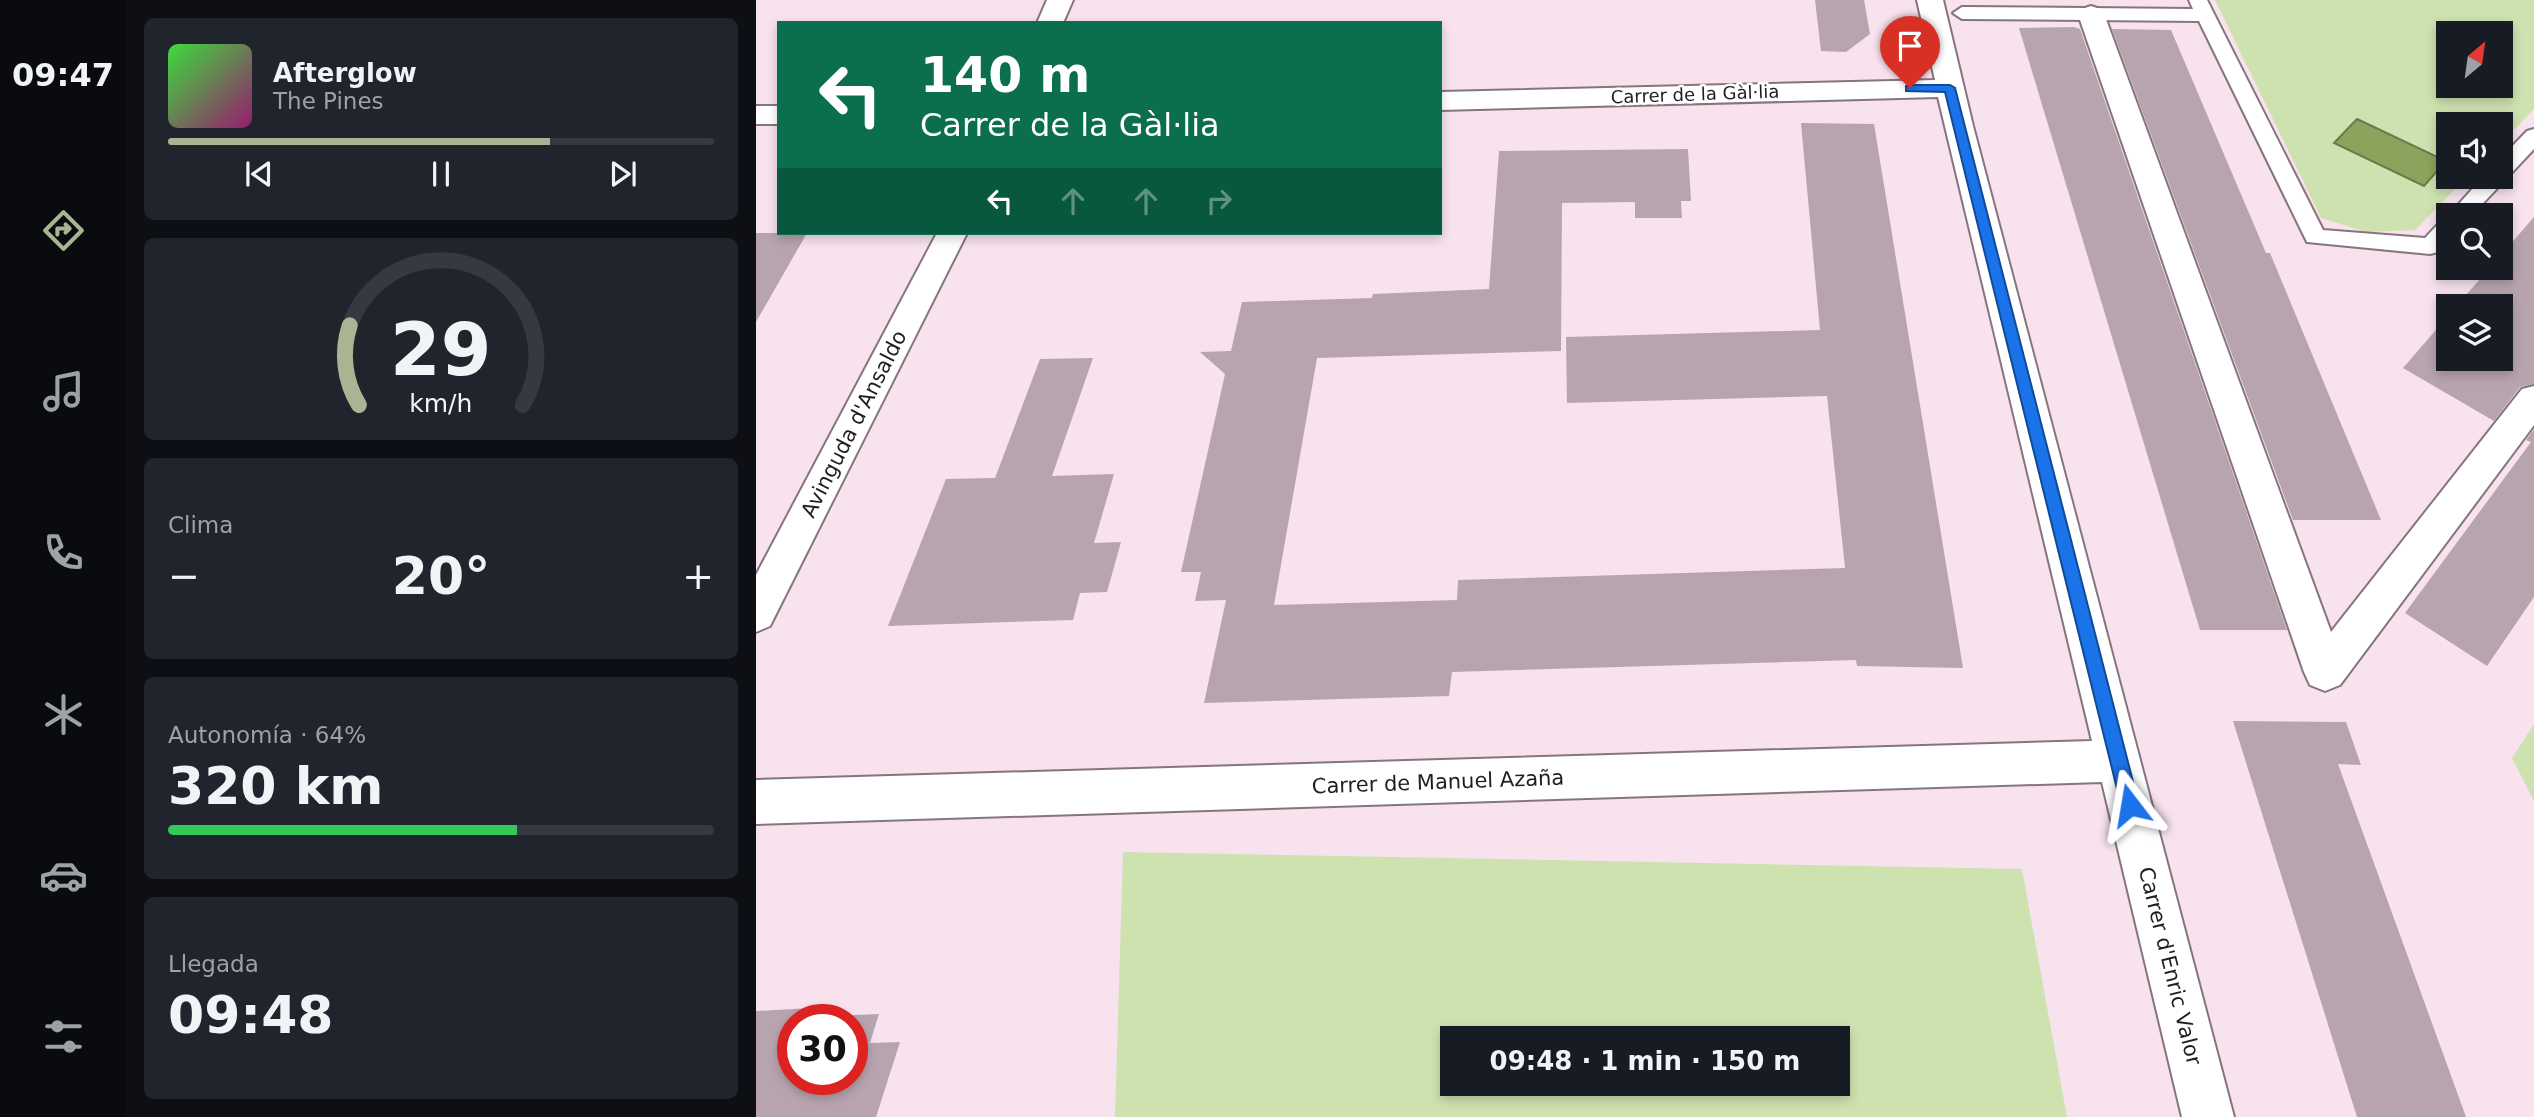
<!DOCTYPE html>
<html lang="es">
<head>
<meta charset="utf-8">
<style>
	body { margin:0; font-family:"DejaVu Sans",sans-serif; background:#20242c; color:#f1f3f6; height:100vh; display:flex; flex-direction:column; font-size:26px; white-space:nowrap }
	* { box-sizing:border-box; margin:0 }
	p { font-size:23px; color:#9ea1a6 }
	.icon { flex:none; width:38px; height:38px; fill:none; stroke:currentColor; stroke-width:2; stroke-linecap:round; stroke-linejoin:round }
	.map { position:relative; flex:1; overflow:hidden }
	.side { display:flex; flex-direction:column; gap:18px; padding:18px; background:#0d0f14; width:630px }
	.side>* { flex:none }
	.hud { position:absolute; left:21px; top:21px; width:665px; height:214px; border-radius:0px; box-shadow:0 4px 10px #0003; background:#0b6e4f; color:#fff; overflow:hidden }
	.needle { width:46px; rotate:29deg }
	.tools { position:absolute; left:1680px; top:21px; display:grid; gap:14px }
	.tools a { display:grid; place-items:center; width:77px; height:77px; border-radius:0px; background:#171b24; box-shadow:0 4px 10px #0003; font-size:35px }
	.speed { position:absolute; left:21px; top:1004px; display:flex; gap:14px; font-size:35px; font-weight:700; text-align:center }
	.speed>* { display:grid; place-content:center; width:91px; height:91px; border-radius:50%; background:#171b24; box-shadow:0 4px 10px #0003; line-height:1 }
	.speed .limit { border:10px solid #d22; background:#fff; color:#111 }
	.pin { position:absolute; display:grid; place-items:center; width:60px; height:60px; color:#fff; margin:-72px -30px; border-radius:50% 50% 50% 0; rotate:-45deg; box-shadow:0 0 7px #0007 }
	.pin .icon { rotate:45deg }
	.me { position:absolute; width:77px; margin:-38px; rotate:346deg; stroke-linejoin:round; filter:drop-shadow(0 0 5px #0008) }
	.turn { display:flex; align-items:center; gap:24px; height:147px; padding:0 28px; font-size:32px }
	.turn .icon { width:91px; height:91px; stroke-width:2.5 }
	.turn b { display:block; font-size:49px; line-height:60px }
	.lanes { display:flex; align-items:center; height:66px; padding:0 28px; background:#0003; justify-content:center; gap:35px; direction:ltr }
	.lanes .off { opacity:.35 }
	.big { font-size:52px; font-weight:700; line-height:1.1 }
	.side .card { flex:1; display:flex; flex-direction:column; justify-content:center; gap:10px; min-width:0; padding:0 24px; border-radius:10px; background:#20242c }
	.side .dial { align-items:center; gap:0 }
	.dial svg { height:182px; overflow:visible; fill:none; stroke:#363941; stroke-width:7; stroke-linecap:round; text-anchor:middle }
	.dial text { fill:#f1f3f6; stroke:none }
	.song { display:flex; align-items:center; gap:21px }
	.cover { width:84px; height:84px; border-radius:10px; background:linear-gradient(135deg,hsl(120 70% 55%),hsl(320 70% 35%)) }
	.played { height:7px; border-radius:4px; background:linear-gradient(90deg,#a9b493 70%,#363941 70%) }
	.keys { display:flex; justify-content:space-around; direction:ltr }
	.heat { display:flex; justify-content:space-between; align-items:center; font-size:38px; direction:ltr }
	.charge { height:10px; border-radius:5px; background:linear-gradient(90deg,#34c759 64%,#363941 0) }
	.trip { position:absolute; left:684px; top:1026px; width:410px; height:70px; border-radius:0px; background:#171b24; box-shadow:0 4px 10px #0003; font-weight:700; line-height:70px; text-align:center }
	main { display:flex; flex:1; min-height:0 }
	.tab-bar { display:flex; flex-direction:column; width:126px; justify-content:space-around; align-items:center; background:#090b0e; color:#9ea1a6 }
	.tab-bar .icon { width:49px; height:49px }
	.tab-bar .active { color:#a9b493 }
	.tab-bar b { font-size:32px; color:#f1f3f6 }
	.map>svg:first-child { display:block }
	.green { fill:#cee2b0; fill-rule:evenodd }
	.water { fill:#8aa35d; stroke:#6b7a4b; stroke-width:2 }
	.building { fill:#b8a4ae; fill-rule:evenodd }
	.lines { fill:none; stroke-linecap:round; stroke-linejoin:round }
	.service-casing { stroke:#86747e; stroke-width:4 }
	.pedestrian-casing { stroke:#86747e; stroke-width:4 }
	.minor-casing { stroke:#86747e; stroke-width:4 }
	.service { fill:#fff; fill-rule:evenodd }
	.pedestrian { fill:#fff; fill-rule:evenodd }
	.minor { fill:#fff; fill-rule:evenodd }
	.route { fill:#1a73e8; stroke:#114b97; stroke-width:2 }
	.labels { text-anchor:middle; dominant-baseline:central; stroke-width:5; stroke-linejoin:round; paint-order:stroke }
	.far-street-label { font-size:18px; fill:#231c20; stroke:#fff }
	.street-label { font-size:21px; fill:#231c20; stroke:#fff }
</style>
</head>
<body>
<main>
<nav class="tab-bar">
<b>09:47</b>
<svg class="icon active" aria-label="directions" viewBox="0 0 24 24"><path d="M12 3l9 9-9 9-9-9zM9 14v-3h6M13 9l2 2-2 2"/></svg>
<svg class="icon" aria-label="music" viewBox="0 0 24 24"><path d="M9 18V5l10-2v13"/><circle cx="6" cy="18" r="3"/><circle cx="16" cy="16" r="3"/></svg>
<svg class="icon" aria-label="phone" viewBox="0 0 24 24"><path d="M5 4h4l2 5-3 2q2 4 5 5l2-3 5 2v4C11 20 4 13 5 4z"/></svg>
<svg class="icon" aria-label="climate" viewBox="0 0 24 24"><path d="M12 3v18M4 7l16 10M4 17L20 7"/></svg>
<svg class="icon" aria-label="car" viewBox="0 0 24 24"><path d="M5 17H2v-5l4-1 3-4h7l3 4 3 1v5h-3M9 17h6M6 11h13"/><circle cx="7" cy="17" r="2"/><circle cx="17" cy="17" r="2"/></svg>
<svg class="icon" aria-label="filters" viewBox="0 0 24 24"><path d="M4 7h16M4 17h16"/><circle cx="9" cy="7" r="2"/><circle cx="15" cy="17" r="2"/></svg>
</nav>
<section class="side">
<div class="card">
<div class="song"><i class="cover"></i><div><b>Afterglow</b><p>The Pines</p></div></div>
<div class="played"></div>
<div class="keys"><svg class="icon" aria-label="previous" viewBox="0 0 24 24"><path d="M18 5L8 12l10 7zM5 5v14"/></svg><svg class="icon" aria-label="pause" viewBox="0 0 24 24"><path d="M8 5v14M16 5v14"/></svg><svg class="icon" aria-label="next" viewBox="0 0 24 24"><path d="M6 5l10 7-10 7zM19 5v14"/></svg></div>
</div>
<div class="card dial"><svg viewBox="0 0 100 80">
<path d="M14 69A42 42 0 1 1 86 69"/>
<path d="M14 69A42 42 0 0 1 10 34" stroke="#a9b493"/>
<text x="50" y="56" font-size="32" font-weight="700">29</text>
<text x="50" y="72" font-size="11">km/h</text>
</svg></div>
<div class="card"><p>Clima</p>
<div class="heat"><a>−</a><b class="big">20°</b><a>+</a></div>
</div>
<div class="card"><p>Autonomía · 64%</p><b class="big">320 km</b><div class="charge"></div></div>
<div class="card"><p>Llegada</p><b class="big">09:48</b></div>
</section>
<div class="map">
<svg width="1778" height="1117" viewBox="0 0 1778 1117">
	<rect width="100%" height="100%" fill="#f7e2ed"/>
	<g class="green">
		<path d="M 1459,0 L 1778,0 L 1778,109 L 1745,143 L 1745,124 L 1692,124 L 1692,177 L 1711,177 L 1659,230 L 1610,232 L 1565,218 ZM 1692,33 L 1745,33 L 1745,86 L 1692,86 Z"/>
		<path d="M 1778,724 L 1778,801 L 1756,758 Z"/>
		<path d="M 367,852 L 1266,869 L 1311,1117 L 359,1117 ZM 696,1038 L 1082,1038 L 1082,1083 L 696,1083 Z"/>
	</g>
	<path class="water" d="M 1601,119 L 1690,161 L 1668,186 L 1578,143 Z"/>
	<g class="building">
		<path d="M 1059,0 L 1108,0 L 1114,34 L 1090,52 L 1065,51 Z"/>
		<path d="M 1318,27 L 1324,29 L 1531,630 L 1444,630 L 1263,28 Z"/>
		<path d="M 1356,29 L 1415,30 L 1510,253 L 1514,253 L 1625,520 L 1537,520 Z"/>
		<path d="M 1045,123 L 1118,124 L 1207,668 L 1101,666 L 1100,660 L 696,672 L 693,696 L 448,703 L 470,600 L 439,601 L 445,572 L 425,572 L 469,374 L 444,352 L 475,351 L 486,302 L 616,298 L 617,294 L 733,289 L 743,151 L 932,149 L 935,201 L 925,201 L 926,218 L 879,218 L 879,202 L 806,203 L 805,351 L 561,358 L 518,605 L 701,600 L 702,580 L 1089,568 L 1071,396 L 811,403 L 810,337 L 1064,330 Z"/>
		<path d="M 1778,217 L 1778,384 L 1764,387 L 1738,421 L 1647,368 L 1692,316 L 1692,359 L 1745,359 L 1745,306 L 1700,306 L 1734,268 L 1745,268 L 1745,255 Z"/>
		<path d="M 0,233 L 51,233 L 0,322 Z"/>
		<path d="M 337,358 L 296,476 L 358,474 L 338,543 L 365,542 L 351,592 L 324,593 L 317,620 L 132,626 L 190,479 L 239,478 L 284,359 Z"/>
		<path d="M 1778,429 L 1778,597 L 1731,666 L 1649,613 L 1775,442 L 1770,440 Z"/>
		<path d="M 1477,721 L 1590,722 L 1605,765 L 1582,764 L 1710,1117 L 1601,1117 Z"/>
		<path d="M 55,1008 L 51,1017 L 123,1014 L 114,1043 L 144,1042 L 120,1117 L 0,1117 L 0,1011 ZM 37,1020 L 96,1020 L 96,1080 L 37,1080 Z"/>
	</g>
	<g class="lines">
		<defs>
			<g id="service">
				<path d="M 1433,0 L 1451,0 L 1567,230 L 1669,238 L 1684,222 L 1692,219 L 1692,241 L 1682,252 L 1674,254 L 1551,242 L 1443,21 L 1206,19 L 1197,13 L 1206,7 L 1437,9 Z"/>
				<path d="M 1778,129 L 1778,149 L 1716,215 L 1692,216 L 1727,177 L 1745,177 L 1745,158 L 1771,131 Z"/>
			</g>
			<path id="pedestrian" d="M 1335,6 L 1344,9 L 1348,14 L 1575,632 L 1766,389 L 1778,386 L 1778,425 L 1584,685 L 1569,691 L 1554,685 L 1548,672 L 1322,14 L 1326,9 Z"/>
			<g id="minor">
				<path d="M 291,0 L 317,0 L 307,23 L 281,23 Z"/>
				<path d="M 1161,0 L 1187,0 L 1217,126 L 1478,1117 L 1426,1117 L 1346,782 L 0,824 L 0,780 L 1336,741 L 1182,97 L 684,110 L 684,92 L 1179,80 Z"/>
				<rect x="0" y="106" width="23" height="18"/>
				<path d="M 181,233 L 211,233 L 14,626 L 0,632 L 0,575 Z"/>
			</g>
		</defs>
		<use href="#service" class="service-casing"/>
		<use href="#pedestrian" class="pedestrian-casing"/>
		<use href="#minor" class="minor-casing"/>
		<use href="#service" class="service"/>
		<use href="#pedestrian" class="pedestrian"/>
		<use href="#minor" class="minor"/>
	</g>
	<path class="route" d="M 1154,85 L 1194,85 L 1199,88 L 1383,805 L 1381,811 L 1374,814 L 1368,811 L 1365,805 L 1189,92 L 1150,91 L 1150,86 Z"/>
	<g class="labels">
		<g class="far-street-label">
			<text transform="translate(939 94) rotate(-2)">Carrer de la Gàl·lia</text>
		</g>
		<g class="street-label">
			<text transform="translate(98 424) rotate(-63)">Avinguda d'Ansaldo</text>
			<text transform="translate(682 782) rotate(-2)">Carrer de Manuel Azaña</text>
			<text transform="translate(1414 966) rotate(76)">Carrer d'Enric Valor</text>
		</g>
	</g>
</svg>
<div class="tools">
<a><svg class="needle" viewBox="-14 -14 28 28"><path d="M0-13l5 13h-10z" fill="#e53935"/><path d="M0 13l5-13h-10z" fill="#9ea1a6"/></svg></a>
<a><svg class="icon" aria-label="sound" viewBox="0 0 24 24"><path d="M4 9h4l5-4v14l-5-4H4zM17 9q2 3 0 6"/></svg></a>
<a><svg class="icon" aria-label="search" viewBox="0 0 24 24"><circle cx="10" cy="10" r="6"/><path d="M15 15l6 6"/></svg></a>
<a><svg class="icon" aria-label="layers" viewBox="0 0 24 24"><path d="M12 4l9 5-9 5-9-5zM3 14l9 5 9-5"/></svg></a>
</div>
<div class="speed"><div class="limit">30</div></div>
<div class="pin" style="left:1154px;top:88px;background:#d93025"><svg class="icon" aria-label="arrive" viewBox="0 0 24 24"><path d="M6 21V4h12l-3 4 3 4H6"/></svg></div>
<svg class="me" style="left:1374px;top:805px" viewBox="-20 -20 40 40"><path d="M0-17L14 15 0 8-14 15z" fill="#1a73e8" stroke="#fff" stroke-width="4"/></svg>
<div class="trip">09:48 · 1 min · 150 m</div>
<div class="hud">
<div class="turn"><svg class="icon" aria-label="left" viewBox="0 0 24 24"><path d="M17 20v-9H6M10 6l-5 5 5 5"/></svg><div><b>140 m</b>Carrer de la Gàl·lia</div></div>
<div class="lanes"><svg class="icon" aria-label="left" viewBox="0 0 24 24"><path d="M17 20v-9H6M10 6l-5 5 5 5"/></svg><svg class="icon off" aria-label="ahead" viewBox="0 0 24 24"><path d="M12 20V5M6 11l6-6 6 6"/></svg><svg class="icon off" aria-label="ahead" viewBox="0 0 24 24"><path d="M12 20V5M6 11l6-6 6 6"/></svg><svg class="icon off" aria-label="right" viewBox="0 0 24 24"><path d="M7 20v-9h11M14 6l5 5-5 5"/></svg></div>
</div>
</div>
</main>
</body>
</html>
